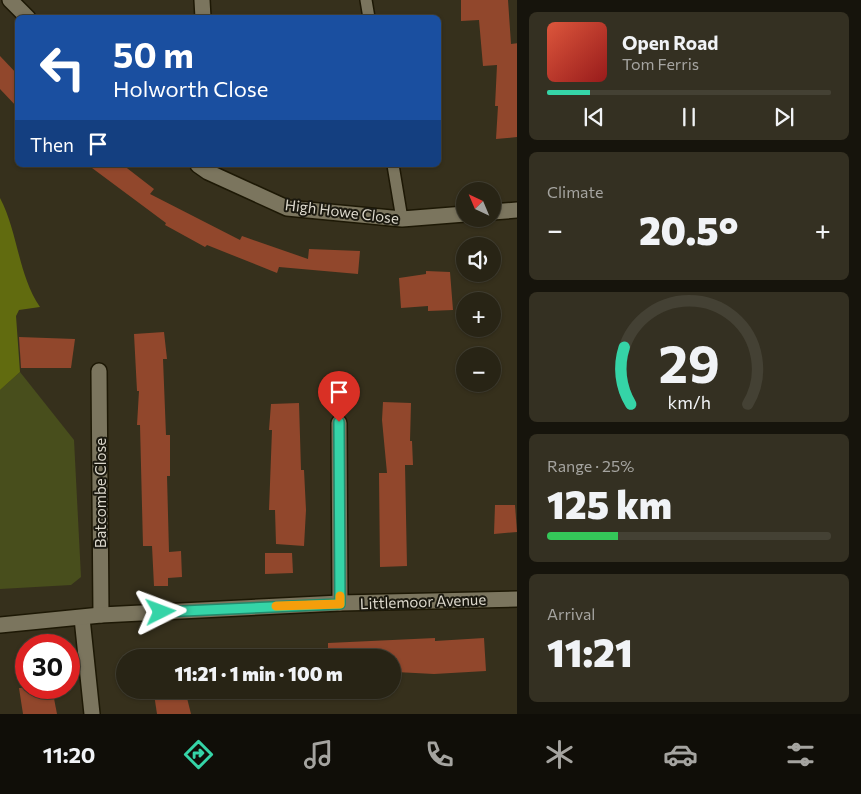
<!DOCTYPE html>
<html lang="en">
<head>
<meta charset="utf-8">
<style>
	body { margin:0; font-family:Commissioner,sans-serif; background:#343022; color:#f1f3f6; height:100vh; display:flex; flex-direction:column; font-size:19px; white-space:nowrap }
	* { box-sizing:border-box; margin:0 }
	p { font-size:16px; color:#a5a4a0 }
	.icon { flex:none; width:28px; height:28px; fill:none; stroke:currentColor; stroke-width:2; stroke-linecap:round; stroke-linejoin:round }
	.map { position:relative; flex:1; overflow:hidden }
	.panel { display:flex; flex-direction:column; gap:12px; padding:12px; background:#16140c; width:344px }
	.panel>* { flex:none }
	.guide { position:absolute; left:15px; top:15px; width:426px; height:152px; border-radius:8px; box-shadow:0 1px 4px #0004,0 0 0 1px #444134; background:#1a4fa0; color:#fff; overflow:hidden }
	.needle { width:32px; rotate:316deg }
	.fabs { position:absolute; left:456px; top:182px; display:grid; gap:10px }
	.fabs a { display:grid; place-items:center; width:45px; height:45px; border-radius:50%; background:#282415; box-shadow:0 1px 4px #0004,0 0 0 1px #444134; font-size:25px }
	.speed { position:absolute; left:15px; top:634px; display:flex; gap:10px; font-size:25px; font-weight:700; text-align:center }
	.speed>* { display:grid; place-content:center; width:65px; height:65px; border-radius:50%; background:#282415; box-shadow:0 1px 4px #0004,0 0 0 1px #444134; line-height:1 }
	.speed .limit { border:8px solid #d22; background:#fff; color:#111 }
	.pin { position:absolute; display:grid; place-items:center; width:42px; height:42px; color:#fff; margin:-51px -21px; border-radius:50% 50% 50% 0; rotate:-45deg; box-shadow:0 0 5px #0007 }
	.pin .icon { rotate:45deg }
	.me { position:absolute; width:55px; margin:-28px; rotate:87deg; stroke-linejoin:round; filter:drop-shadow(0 0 4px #0008) }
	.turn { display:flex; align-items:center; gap:18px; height:105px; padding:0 15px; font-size:22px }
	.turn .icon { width:65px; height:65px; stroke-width:2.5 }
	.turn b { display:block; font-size:35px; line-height:42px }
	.then { display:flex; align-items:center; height:48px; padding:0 15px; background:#0003; gap:10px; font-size:19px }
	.big { font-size:38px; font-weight:800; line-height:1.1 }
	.panel .widget { flex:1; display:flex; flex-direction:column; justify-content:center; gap:8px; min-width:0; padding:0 18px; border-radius:8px; background:#343022 }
	.panel .dial { align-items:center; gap:0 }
	.dial svg { height:130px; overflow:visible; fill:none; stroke:#444134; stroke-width:7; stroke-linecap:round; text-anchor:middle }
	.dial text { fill:#f1f3f6; stroke:none }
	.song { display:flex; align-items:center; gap:15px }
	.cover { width:60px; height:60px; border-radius:8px; background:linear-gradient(135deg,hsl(10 70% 55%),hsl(0 70% 35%)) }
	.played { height:5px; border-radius:2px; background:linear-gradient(90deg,#35d4a7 15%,#444134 15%) }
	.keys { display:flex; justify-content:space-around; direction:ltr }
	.heat { display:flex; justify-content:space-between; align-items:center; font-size:28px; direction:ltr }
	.charge { height:8px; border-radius:4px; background:linear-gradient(90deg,#34c759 25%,#444134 0) }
	.trip { position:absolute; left:116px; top:649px; width:285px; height:50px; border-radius:25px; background:#282415; box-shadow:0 1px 4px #0004,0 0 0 1px #444134; font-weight:800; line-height:50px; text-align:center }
	.tabs { display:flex; height:80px; justify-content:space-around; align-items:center; background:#100e08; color:#a5a4a0 }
	.tabs .icon { width:35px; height:35px }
	.tabs .active { color:#35d4a7 }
	.tabs b { font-size:22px; color:#f1f3f6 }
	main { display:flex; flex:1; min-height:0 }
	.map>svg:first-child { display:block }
	.green { fill:#484e1c }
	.forest { fill:#616b0f }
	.building { fill:#91472c }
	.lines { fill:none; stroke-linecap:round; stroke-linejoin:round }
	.service-casing { stroke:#1d1805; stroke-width:14 }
	.minor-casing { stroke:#1d1805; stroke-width:18 }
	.service { stroke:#7b755e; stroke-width:11 }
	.minor { stroke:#7b755e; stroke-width:15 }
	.route-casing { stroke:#228a6d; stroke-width:12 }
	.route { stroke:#35d4a7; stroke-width:9 }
	.slow { stroke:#f59e0b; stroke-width:9 }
	.labels { text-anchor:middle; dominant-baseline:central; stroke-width:4; stroke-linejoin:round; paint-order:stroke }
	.street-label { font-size:15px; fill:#ddd9cd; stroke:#1b190f }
</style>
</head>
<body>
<main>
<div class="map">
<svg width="518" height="714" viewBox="0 0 518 714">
	<rect width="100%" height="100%" fill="#36301c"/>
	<path class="green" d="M 20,372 L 74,440 L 81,577 L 71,585 L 0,589 L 0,390 Z"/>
	<path class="forest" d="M 0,198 C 18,232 18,275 40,307 L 19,310 L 16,316 L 20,372 L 0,390 Z"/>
	<g class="building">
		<path d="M 461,0 L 508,0 L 511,44 L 518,43 L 518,137 L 496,139 L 498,106 L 495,106 L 497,65 L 483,66 L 479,20 L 461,21 Z"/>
		<path d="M 0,56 L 18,75 L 18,108 L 0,89 Z"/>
		<path d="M 88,165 L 123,165 L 154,189 L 150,194 L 240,240 L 242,236 L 308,259 L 309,249 L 360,251 L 358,274 L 279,267 L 277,273 L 207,245 L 205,247 L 165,225 L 166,223 Z"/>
		<path d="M 426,271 L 450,272 L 453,310 L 428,311 L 428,306 L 401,308 L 399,278 L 426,274 Z"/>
		<path d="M 164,332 L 167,359 L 163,359 L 166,435 L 170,435 L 170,476 L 167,476 L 169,552 L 181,551 L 182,577 L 168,578 L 168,586 L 154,586 L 152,546 L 143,546 L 140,425 L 137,425 L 139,391 L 137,391 L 134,334 Z"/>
		<path d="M 19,337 L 75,339 L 71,368 L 21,368 Z"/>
		<path d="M 383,402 L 411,403 L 410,441 L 412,441 L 413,465 L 405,465 L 407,566 L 380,567 L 379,473 L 387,473 L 382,420 Z"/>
		<path d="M 299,403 L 301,470 L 304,470 L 306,510 L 304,546 L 276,544 L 275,510 L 269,510 L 272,430 L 269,430 L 271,404 Z"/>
		<path d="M 495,505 L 515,505 L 517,532 L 494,534 Z"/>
		<path d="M 265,553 L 292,553 L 293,573 L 265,574 Z"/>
		<path d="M 435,638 L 435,641 L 484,638 L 486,671 L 434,674 L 396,672 L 397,658 L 328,658 L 328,643 Z"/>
		<path d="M 19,688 L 52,688 L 57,714 L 23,714 Z"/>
		<path d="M 171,690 L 185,690 L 191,714 L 157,714 L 154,694 Z"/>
	</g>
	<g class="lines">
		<defs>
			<g id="service">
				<path d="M 366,0 L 369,18"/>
				<path d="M 393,165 L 402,219"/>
			</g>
			<g id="minor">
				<path d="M 10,0 L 28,18"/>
				<path d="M 202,0 L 203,18"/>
				<path d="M 198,165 L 208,172 L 287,208 L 402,219 L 465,214"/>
				<path d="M 492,212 L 518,210"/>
				<path d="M 99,371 L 101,615"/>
				<path d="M 339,423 L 340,603"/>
				<path d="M 82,618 L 92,714"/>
				<path d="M 0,625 L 101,615 L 340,603 L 518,599"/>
			</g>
		</defs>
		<use href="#service" class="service-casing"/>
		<use href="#minor" class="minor-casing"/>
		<use href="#service" class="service"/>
		<use href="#minor" class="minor"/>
	</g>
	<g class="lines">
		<defs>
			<path id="route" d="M 161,612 L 340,604 L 339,422"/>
		</defs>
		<use href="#route" class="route-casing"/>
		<use href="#route" class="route"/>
		<path class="slow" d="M 276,606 L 340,604 L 340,596"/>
	</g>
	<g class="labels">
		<g class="street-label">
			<text transform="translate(342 211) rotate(7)">High Howe Close</text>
			<text transform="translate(100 493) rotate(-90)">Batcombe Close</text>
			<text transform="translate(423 601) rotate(-2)">Littlemoor Avenue</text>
		</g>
	</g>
</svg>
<div class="fabs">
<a><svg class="needle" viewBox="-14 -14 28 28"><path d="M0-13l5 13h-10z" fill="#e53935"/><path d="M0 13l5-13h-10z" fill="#a5a4a0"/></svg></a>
<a><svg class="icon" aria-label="sound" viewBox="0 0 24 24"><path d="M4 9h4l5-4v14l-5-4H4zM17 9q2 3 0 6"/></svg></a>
<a>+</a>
<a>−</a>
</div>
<div class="speed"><div class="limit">30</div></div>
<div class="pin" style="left:339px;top:422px;background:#d93025"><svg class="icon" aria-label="arrive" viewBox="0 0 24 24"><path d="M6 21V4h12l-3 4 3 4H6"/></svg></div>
<svg class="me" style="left:161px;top:612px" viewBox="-20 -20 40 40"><path d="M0-17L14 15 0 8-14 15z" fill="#35d4a7" stroke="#fff" stroke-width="4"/></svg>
<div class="trip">11:21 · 1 min · 100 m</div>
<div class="guide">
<div class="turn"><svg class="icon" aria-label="left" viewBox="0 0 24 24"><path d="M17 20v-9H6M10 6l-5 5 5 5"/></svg><div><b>50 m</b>Holworth Close</div></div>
<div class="then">Then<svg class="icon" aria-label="arrive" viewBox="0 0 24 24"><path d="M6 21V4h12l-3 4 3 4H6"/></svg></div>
</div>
</div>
<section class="panel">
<div class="widget">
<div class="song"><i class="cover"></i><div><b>Open Road</b><p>Tom Ferris</p></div></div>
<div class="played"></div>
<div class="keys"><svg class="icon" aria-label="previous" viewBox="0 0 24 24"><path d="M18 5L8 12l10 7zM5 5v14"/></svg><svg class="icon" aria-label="pause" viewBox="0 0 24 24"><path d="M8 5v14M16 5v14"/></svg><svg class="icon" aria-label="next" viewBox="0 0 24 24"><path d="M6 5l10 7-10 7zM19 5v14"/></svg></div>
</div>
<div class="widget"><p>Climate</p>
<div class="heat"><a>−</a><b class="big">20.5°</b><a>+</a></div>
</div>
<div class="widget dial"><svg viewBox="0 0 100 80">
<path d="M14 69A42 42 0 1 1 86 69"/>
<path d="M14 69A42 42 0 0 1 10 34" stroke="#35d4a7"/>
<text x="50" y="56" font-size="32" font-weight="700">29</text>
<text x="50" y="72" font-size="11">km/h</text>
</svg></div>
<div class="widget"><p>Range · 25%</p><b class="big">125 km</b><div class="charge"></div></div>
<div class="widget"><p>Arrival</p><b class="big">11:21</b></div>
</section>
</main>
<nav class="tabs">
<b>11:20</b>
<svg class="icon active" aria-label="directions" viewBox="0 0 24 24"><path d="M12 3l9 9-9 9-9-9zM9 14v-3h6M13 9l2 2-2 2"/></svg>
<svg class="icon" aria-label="music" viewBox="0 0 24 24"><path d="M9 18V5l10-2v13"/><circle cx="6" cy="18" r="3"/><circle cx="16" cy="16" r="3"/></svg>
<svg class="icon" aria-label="phone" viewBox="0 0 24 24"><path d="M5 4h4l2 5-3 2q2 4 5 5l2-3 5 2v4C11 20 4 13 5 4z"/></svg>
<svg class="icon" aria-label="climate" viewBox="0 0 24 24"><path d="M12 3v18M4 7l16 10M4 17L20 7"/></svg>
<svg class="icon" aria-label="car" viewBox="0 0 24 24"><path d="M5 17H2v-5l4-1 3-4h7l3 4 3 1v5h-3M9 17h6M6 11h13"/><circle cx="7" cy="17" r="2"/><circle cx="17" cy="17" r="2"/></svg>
<svg class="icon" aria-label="filters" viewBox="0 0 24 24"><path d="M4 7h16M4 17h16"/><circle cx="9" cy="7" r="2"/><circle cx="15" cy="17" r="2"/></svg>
</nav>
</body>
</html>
